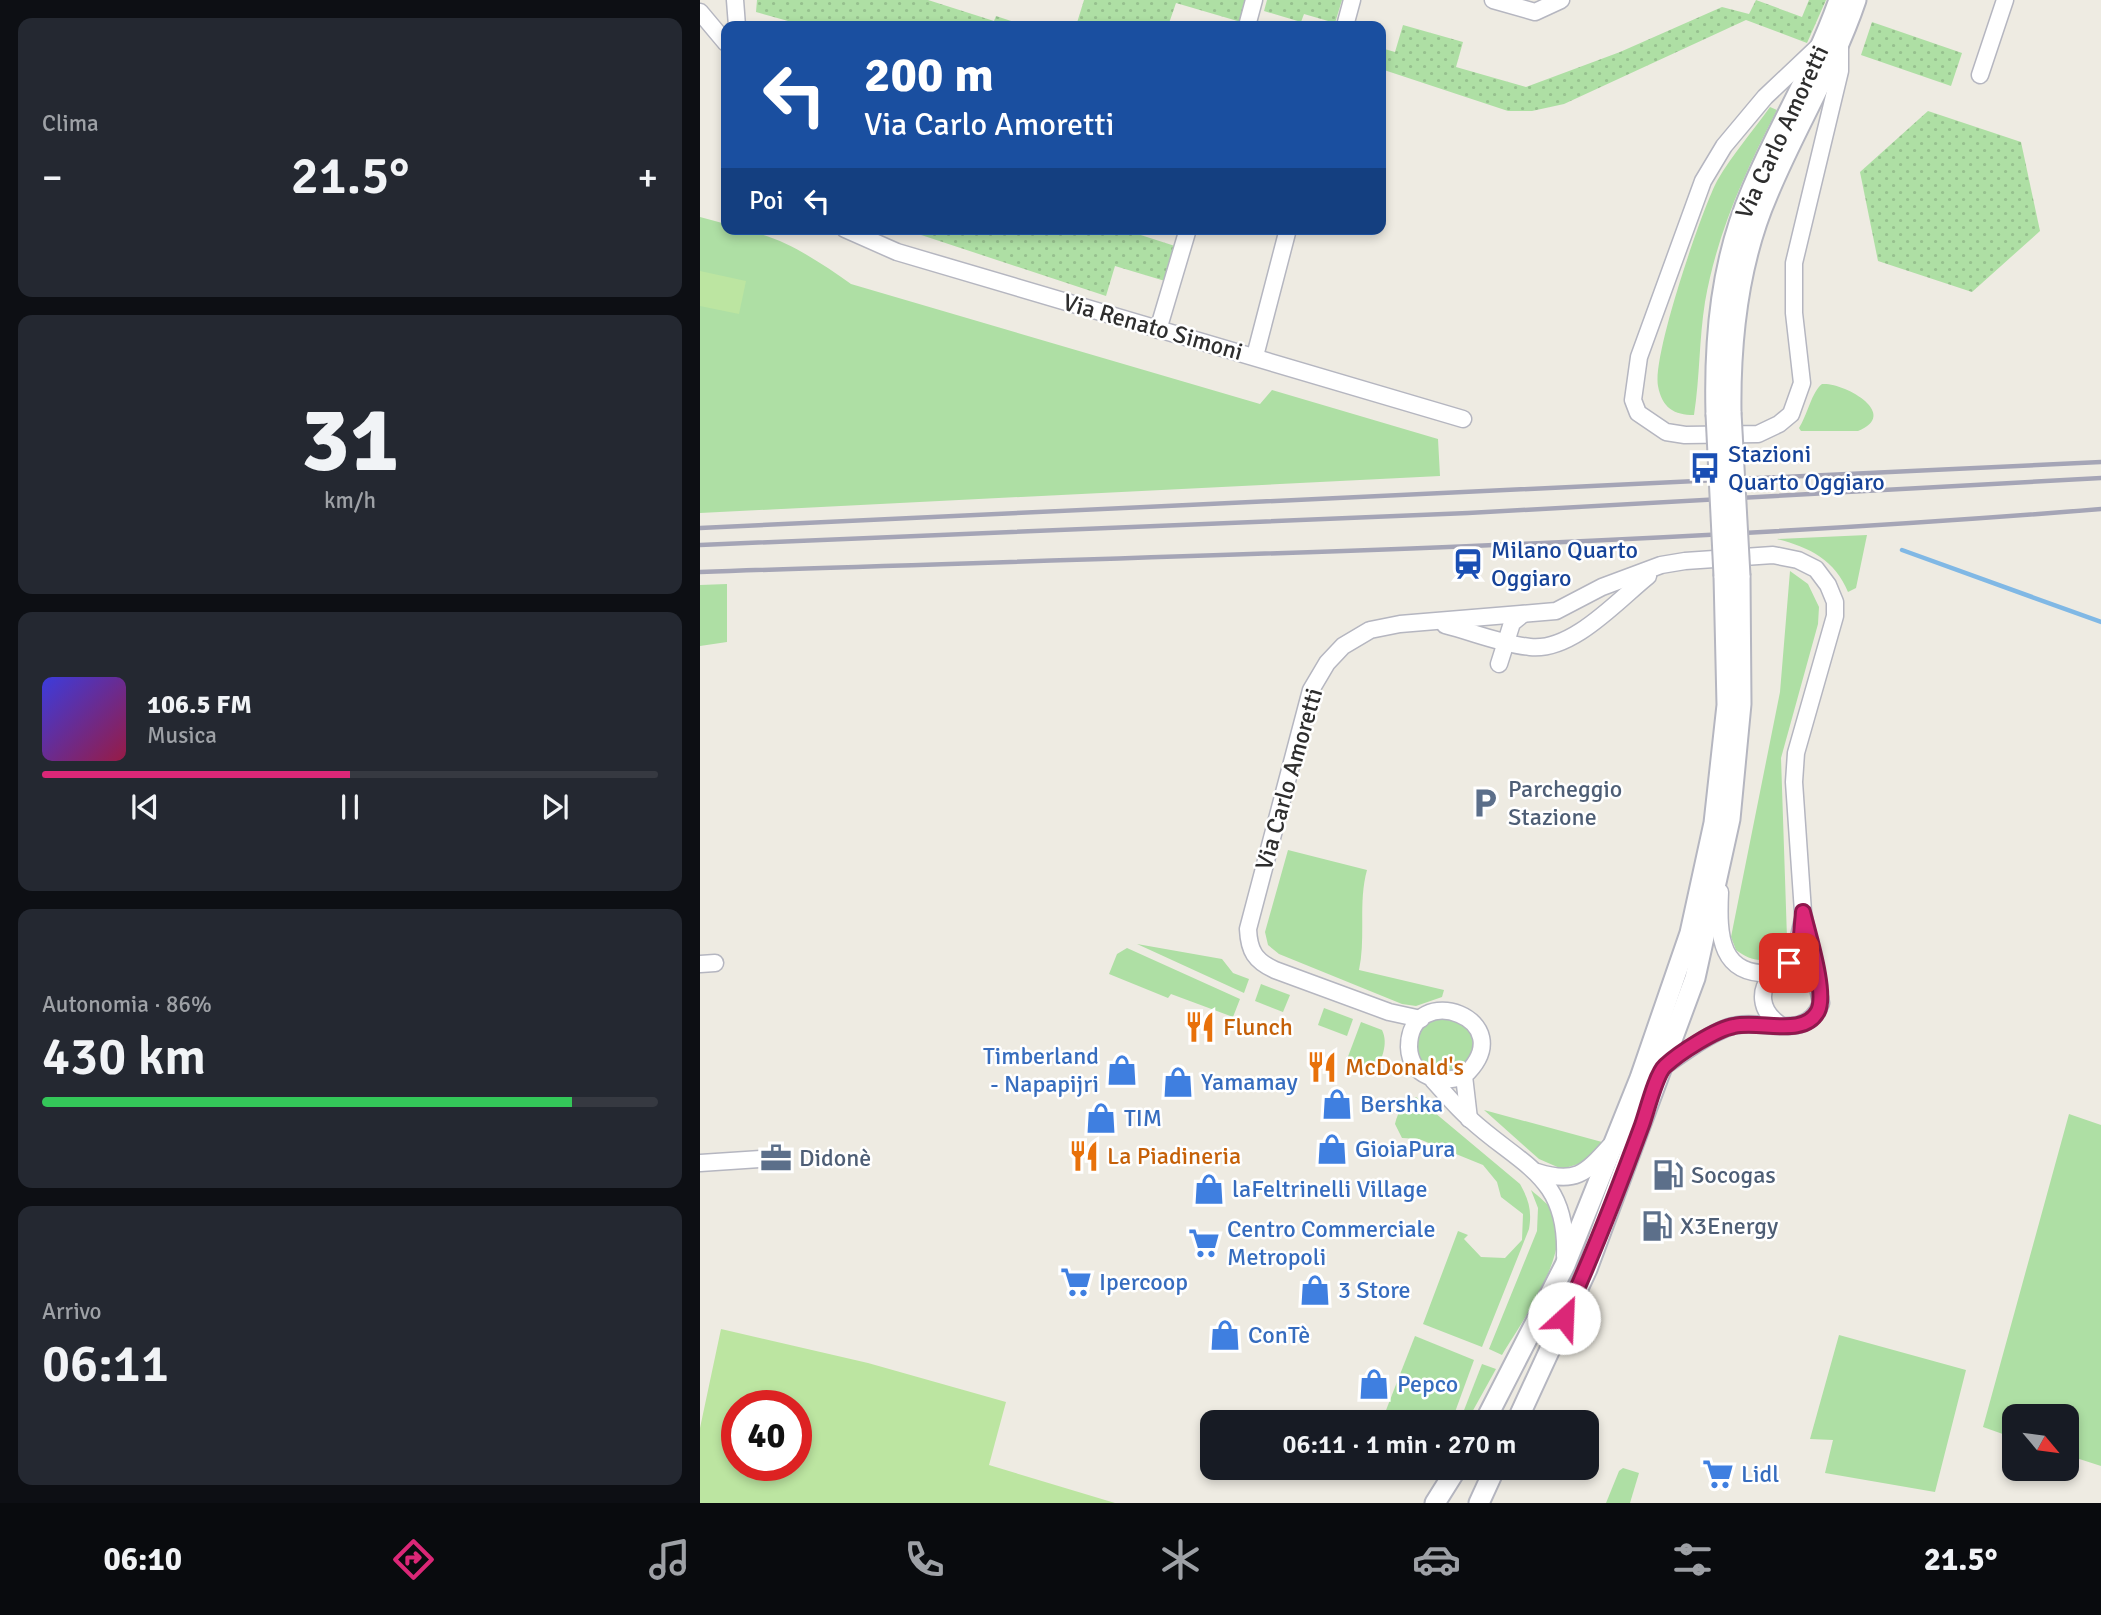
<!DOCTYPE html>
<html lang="it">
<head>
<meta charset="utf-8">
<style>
	body { margin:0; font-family:Signika,sans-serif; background:#242831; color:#f1f3f6; height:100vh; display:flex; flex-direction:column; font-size:26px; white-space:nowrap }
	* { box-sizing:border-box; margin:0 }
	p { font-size:23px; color:#9ea1a6 }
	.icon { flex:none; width:38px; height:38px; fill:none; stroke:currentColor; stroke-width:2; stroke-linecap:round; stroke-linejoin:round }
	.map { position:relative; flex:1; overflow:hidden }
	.drawer { display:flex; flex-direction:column; gap:18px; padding:18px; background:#0d0f14; width:700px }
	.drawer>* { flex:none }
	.hud { position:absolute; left:21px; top:21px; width:665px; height:214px; border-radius:14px; box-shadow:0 4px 10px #0003; background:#1a4fa0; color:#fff; overflow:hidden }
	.needle { width:46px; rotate:119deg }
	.buttons { position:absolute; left:1302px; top:1404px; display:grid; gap:14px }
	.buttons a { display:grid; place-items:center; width:77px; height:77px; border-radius:14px; background:#171b24; box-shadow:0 4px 10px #0003; font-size:35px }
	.speed { position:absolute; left:21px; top:1390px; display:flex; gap:14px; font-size:35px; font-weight:700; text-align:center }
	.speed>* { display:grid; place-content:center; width:91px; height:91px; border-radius:50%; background:#171b24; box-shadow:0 4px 10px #0003; line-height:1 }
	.speed .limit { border:10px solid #d22; background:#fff; color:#111 }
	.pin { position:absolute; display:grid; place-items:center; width:60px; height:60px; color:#fff; margin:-30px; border-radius:14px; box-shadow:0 4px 10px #0006 }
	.me { position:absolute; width:77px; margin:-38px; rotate:25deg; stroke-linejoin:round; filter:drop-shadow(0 0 5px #0008) }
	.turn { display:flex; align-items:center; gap:24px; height:147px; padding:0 28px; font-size:32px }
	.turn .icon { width:91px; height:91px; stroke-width:2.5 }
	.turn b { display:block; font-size:49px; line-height:60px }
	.then { display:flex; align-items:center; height:66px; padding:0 28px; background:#0003; gap:14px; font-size:26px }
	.big { font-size:52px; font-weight:600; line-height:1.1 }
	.drawer .widget { flex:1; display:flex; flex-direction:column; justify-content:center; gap:10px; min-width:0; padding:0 24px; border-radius:14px; background:#242831 }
	.drawer .dial { align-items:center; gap:0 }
	.dial b { font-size:91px; line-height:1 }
	.song { display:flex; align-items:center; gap:21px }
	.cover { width:84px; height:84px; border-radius:10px; background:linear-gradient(135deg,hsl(240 70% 55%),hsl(340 70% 35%)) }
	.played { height:7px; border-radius:4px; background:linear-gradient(90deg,#db2777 50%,#363941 50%) }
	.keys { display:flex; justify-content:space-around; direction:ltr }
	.heat { display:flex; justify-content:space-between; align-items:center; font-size:38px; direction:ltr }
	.charge { height:10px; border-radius:5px; background:linear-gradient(90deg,#34c759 86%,#363941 0) }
	.trip { position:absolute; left:500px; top:1410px; width:399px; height:70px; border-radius:14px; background:#171b24; box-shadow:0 4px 10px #0003; font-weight:600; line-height:70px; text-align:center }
	.dock { display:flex; height:112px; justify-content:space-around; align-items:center; background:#090b0e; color:#9ea1a6 }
	.dock .icon { width:49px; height:49px }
	.dock .selected { color:#db2777 }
	.dock b { font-size:32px; color:#f1f3f6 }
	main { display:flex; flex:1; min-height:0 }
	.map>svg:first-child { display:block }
	.grass { fill:#aedfa4 }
	.garden { fill:url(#garden-dots) }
	.pitch { fill:#bce5a1; fill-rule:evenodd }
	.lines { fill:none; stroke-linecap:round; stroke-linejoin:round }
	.stream { stroke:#80b8e5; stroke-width:4.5 }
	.minor-casing { stroke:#b5b6c0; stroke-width:19 }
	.tertiary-casing { stroke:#b5b6c0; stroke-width:23 }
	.minor { stroke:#fff; stroke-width:16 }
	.tertiary { stroke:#fff; stroke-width:19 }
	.rail { stroke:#a5a5b6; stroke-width:4.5 }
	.tertiary-bridge-casing { stroke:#b5b6c0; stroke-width:23; stroke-linecap:butt }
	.tertiary-bridge { stroke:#fff; stroke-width:19 }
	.route-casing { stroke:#8e194d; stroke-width:18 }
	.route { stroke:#db2777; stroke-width:12 }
	.labels { text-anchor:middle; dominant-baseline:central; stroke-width:5; stroke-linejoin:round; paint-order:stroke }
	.street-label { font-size:24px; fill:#2e2e2e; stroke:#fff }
	.transit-label { font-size:24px; fill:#164399; stroke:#fff; text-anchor:start }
	.service-label { font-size:24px; fill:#4e5e75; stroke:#fff; text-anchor:start }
	.food-label { font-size:24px; fill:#c56008; stroke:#fff; text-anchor:start }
	.shop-label { font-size:24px; fill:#366cbe; stroke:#fff; text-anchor:start }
</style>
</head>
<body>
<main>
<section class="drawer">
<div class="widget"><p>Clima</p>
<div class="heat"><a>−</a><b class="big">21.5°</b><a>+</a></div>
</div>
<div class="widget dial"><b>31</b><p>km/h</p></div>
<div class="widget">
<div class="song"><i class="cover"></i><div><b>106.5 FM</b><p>Musica</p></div></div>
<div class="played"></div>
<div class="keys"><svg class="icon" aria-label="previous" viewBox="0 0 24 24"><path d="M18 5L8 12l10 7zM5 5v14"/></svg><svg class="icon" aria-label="pause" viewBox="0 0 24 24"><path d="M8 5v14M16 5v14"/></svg><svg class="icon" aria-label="next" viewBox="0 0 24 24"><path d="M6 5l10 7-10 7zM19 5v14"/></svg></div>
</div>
<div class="widget"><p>Autonomia · 86%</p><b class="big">430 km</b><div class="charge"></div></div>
<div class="widget"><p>Arrivo</p><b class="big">06:11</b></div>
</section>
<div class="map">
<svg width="1401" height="1503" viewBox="0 0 1401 1503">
	<defs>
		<pattern id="garden-dots" width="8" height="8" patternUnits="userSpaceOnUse" patternTransform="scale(1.75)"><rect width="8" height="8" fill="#aedfa4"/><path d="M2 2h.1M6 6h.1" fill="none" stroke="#96c08e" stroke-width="1.8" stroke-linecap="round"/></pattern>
	</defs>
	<rect width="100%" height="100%" fill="#eeebe2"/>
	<g class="grass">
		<path d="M 1070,107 L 1077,110 C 1045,172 1017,233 1005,302 C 999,339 1000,377 994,415 C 974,415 962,408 958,386 C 952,356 1001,212 1017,181 C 1032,155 1053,131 1070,107 Z"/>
		<path d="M 0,217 L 26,224 L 26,229 C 72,229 114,258 151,284 L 560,404 L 572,390 L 738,439 L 740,476 L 0,513 Z"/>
		<path d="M 1122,384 C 1144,382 1201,414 1158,431 L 1101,431 L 1099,428 C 1107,416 1112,391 1122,384 Z"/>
		<path d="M 1167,535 L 1156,588 L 1148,592 C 1135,560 1109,547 1077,539 Z"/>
		<path d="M 1090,571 L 1108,584 L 1119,607 L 1118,624 L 1081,758 L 1087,938 C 1076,963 1057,966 1036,950 L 1031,937 L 1080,692 Z"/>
		<path d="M 27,584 L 27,642 L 0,646 L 0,585 Z"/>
		<path d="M 588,850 L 667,870 C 658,902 666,937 659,970 L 744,990 L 742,997 L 716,1006 L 702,1004 L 579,954 L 568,945 L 565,932 Z"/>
		<path d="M 437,944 L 522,959 L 533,973 L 549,979 L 544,993 Z"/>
		<path d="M 427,948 L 540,999 L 533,1017 L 471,994 L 468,998 L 409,974 L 417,954 Z"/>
		<path d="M 561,984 L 590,995 L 583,1012 L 555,1001 Z"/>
		<path d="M 624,1008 L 653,1019 L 647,1036 L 618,1025 Z"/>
		<circle cx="745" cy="1045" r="28"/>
		<path d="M 661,1022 L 682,1030 C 689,1045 681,1059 675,1074 L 646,1062 Z"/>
		<path d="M 716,1097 L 820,1184 C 829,1200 832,1211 829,1229 L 782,1347 L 723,1324 L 758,1231 L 768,1235 L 764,1239 L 781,1257 L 805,1258 L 822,1240 L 823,1214 L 801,1197 L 797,1182 L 783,1165 L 719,1139 L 702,1138 L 695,1124 C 698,1110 704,1105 716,1097 Z"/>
		<path d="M 784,1110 L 902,1142 L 888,1161 L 862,1169 L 839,1159 Z"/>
		<path d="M 1369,1114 L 1401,1125 L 1401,1466 L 1367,1455 L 1367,1416 L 1314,1416 L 1314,1438 L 1283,1427 Z"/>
		<path d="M 831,1190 C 839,1197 849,1204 854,1214 C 873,1251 821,1323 802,1355 L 789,1349 L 837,1231 L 838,1208 Z"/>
		<path d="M 1139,1335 L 1266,1370 L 1235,1492 L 1125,1473 L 1133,1440 L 1110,1439 Z"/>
		<path d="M 715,1336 L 774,1360 L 751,1423 L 681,1423 Z"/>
		<path d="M 782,1364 L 796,1369 L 766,1423 L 759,1423 Z"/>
		<path d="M 923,1468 L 939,1473 L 930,1503 L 906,1503 L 919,1471 Z"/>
	</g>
	<g class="garden">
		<path d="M 57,0 L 228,0 L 294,21 L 296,16 L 326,26 L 106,26 L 56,12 Z"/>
		<path d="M 384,0 L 547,0 L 541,22 L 476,3 L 468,26 L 376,26 Z"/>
		<path d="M 567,0 L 642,0 L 635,23 L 604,14 L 601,22 L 564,11 Z"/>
		<path d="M 1056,0 L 1102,17 L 1109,0 L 1126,0 L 1107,43 L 1046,20 L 864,104 L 832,111 L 808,111 L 681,69 L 681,48 L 695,52 L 703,25 L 763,42 L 756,67 L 826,87 L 920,52 L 1022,7 L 1049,14 Z"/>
		<path d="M 1172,22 L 1262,53 L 1251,86 L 1161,55 Z"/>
		<path d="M 1228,111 L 1321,142 L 1340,231 L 1272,292 L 1178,261 L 1160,172 Z"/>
		<path d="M 203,229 L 422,229 L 475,246 L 465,281 L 415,266 L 406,296 Z"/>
	</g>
	<g class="pitch">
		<path d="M 0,271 L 46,281 L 39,314 L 0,306 Z"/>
		<path d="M 21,1329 L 168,1363 L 306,1402 L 289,1465 L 415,1503 L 0,1503 L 0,1428 ZM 37,1405 L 96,1405 L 96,1465 L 37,1465 Z"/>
	</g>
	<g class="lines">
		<path class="stream" d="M 1202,550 L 1401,622"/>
		<defs>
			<g id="minor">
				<path d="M 35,0 L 37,26"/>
				<path d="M 793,0 L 835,12 L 861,0"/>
				<path d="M 0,12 L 26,43"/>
				<path d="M 547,26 L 554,0"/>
				<path d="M 645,26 L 652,0"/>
				<path d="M 1119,46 L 1065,97 L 1024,146 L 1003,181 L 939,357 L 933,400 L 938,413 L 966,432 L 985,435 L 1058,434 L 1079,424 L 1091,414 L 1102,383 L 1094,313 L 1094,263 L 1140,71 L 1140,46"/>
				<path d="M 1280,75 L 1305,0"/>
				<path d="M 145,229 L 197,252 L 763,419"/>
				<path d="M 458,330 L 488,229"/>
				<path d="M 555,356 L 588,229"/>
				<path d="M 745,625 C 773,632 801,644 830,647 C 872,652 918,600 948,576"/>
				<path d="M 799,664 L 812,623 L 823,614"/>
				<path d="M 1020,892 C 1018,936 1019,978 1076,973"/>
				<path d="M 0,964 L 15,963"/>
				<path d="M 1085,969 L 1096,950 L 1102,923"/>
				<path d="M 721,1019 L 689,1012 L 575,970 C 555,961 549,951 548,929 L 611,690 L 627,663 L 643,646 L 670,630 L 700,624 L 856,611 L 902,587 L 961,565 L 985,561 L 1073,555 L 1098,560 L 1116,569 L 1128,585 L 1135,602 L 1135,616 L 1096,753 L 1094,782 L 1103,912 L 1121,1003 C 1106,1044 1062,1016 1029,1027 C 1005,1036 984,1053 963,1067"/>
				<path d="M 1079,1024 C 1038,995 1085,943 1118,984"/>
				<path d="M 764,1076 C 741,1084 710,1078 709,1047 C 709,978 825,1019 764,1076 L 769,1119"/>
				<path d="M 733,1080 C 745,1093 756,1107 770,1119 C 821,1166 868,1175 865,1256"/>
				<path d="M 0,1163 L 76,1158"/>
				<path d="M 837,1172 C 875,1184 885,1174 910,1146"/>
			</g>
			<g id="tertiary">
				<path d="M 1031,413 C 1030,338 1038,263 1068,194 C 1095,128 1133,68 1156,0"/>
				<path d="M 1016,414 C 1014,336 1021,261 1052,189 C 1079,125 1116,66 1139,0"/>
				<path d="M 784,1423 L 865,1265 L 940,1078 L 990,933 L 1014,823 L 1027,705 L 1024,576"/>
				<path d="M 816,1423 L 887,1269 L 995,978 L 1030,819 L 1041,704 L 1040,576"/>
				<path d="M 735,1503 L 757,1468"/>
				<path d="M 779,1503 L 795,1468"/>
			</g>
		</defs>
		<use href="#minor" class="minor-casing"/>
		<use href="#tertiary" class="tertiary-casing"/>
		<use href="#minor" class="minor"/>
		<use href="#tertiary" class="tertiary"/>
		<g class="rail">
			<path d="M 0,528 L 1401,462"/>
			<path d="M 0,545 L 768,513 L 1401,478"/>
			<path d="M 0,572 C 467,556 935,547 1401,509"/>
		</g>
		<defs>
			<g id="tertiary-bridge">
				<path d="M 1031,413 L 1040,576"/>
				<path d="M 1016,414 L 1024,576"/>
			</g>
		</defs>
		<use href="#tertiary-bridge" class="tertiary-bridge-casing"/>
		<use href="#tertiary-bridge" class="tertiary-bridge"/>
	</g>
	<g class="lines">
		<defs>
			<path id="route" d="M 864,1318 C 893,1255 918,1190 942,1125 C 947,1111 956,1074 965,1066 C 979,1053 1016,1029 1034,1026 C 1061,1020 1104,1038 1118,1011 C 1127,993 1108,933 1103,912 L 1101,935 L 1089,963"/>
		</defs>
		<use href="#route" class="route-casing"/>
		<use href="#route" class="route"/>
	</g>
	<defs>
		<symbol id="bus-bare" viewBox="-9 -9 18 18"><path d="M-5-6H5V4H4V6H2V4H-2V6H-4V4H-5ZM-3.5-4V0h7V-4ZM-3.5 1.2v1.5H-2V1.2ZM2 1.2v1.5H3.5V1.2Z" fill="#1a4fb4" stroke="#fff" stroke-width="2.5" paint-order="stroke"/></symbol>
		<symbol id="station-bare" viewBox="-9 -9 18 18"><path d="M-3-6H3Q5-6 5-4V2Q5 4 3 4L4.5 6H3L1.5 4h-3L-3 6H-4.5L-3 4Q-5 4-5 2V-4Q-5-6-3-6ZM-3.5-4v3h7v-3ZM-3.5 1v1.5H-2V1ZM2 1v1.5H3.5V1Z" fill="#1a4fb4" stroke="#fff" stroke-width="2.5" paint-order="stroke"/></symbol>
		<symbol id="parking-bare" viewBox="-9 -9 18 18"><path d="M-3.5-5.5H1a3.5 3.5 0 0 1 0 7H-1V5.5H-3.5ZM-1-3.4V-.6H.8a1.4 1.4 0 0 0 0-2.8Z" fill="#5c6f8a" stroke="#fff" stroke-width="2.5" paint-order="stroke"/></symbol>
		<symbol id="restaurant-bare" viewBox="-9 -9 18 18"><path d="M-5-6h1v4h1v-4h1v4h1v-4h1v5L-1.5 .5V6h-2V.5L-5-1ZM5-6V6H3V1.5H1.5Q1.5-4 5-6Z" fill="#e8710a" stroke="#fff" stroke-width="2.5" paint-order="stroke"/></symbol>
		<symbol id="shop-bare" viewBox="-9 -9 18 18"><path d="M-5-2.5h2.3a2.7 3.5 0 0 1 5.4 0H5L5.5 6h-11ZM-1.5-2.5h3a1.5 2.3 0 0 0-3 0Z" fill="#3f7fe0" stroke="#fff" stroke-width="2.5" paint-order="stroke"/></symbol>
		<symbol id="office-bare" viewBox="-9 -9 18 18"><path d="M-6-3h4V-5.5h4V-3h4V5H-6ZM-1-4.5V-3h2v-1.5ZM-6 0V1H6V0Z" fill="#5c6f8a" stroke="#fff" stroke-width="2.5" paint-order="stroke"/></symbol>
		<symbol id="fuel-bare" viewBox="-9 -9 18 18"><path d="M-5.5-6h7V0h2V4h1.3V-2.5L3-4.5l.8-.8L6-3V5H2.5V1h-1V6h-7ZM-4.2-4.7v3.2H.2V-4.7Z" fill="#5c6f8a" stroke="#fff" stroke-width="2.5" paint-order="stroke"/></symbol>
		<symbol id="supermarket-bare" viewBox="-9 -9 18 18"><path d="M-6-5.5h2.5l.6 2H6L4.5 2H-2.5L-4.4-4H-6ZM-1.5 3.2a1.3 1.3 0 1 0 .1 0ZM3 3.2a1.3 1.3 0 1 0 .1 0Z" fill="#3f7fe0" stroke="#fff" stroke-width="2.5" paint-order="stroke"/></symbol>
	</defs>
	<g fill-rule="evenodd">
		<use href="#bus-bare" x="983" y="446" width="44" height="44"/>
		<use href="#station-bare" x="746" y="542" width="44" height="44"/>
		<use href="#parking-bare" x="763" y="781" width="44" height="44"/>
		<use href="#restaurant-bare" x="478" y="1005" width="44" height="44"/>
		<use href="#restaurant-bare" x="600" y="1045" width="44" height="44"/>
		<use href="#shop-bare" x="400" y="1048" width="44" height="44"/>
		<use href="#shop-bare" x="456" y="1060" width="44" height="44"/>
		<use href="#shop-bare" x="615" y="1082" width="44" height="44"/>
		<use href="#shop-bare" x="379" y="1096" width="44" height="44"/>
		<use href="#shop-bare" x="610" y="1127" width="44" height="44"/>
		<use href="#restaurant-bare" x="362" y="1134" width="44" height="44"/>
		<use href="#office-bare" x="54" y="1136" width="44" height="44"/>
		<use href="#fuel-bare" x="946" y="1153" width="44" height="44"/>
		<use href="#shop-bare" x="487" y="1167" width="44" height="44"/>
		<use href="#fuel-bare" x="935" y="1204" width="44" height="44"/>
		<use href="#supermarket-bare" x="482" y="1221" width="44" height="44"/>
		<use href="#supermarket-bare" x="354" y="1260" width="44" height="44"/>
		<use href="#shop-bare" x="593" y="1268" width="44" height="44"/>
		<use href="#shop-bare" x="503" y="1313" width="44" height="44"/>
		<use href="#shop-bare" x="652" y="1362" width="44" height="44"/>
		<use href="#supermarket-bare" x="996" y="1452" width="44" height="44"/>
	</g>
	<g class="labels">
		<g class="street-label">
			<text transform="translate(1082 132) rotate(-65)">Via Carlo Amoretti</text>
			<text transform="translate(453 327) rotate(16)">Via Renato Simoni</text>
			<text transform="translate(589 779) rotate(-74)">Via Carlo Amoretti</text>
		</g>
		<g class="transit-label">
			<text x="1028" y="454">Stazioni<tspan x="1028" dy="28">Quarto Oggiaro</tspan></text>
			<text x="791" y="550">Milano Quarto<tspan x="791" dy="28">Oggiaro</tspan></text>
		</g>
		<g class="service-label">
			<text x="808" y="789">Parcheggio<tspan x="808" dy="28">Stazione</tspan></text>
			<text x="99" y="1158">Didonè</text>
			<text x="991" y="1175">Socogas</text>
			<text x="980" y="1226">X3Energy</text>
		</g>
		<g class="food-label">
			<text x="523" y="1027">Flunch</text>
			<text x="645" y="1067">McDonald's</text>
			<text x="407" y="1156">La Piadineria</text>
		</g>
		<g class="shop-label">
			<text x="399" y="1056" text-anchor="end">Timberland<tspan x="399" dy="28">- Napapijri</tspan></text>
			<text x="501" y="1082">Yamamay</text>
			<text x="660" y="1104">Bershka</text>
			<text x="424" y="1118">TIM</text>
			<text x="655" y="1149">GioiaPura</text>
			<text x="532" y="1189">laFeltrinelli Village</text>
			<text x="527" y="1229">Centro Commerciale<tspan x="527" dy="28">Metropoli</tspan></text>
			<text x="399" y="1282">Ipercoop</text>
			<text x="638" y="1290">3 Store</text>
			<text x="548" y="1335">ConTè</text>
			<text x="697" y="1384">Pepco</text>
			<text x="1041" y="1474">Lidl</text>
		</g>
	</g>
</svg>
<div class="buttons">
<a><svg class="needle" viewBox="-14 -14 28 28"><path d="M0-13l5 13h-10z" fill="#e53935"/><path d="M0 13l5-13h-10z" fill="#9ea1a6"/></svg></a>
</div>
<div class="speed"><div class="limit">40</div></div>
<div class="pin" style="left:1089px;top:963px;background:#d93025"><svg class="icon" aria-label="arrive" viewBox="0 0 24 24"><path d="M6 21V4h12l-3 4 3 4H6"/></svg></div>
<svg class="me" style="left:864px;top:1318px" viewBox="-20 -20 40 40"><circle r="19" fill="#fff"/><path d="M0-13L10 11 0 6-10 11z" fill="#db2777"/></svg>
<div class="trip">06:11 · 1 min · 270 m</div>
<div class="hud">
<div class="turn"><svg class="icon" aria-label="left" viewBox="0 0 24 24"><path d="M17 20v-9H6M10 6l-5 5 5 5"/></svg><div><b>200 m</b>Via Carlo Amoretti</div></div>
<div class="then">Poi<svg class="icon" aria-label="left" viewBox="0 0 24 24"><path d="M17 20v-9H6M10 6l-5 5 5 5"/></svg></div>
</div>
</div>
</main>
<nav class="dock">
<b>06:10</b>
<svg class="icon selected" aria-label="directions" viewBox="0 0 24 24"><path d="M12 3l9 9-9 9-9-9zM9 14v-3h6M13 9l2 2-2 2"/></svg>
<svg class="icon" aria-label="music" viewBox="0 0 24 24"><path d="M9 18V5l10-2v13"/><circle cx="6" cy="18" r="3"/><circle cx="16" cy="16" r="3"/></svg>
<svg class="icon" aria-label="phone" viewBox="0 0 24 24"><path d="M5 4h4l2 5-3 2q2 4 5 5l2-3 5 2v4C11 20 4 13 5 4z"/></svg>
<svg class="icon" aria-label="climate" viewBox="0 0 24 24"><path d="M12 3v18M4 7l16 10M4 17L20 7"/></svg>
<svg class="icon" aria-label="car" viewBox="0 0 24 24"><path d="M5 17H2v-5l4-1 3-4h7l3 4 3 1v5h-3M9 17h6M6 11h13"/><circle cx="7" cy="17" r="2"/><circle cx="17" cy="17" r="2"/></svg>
<svg class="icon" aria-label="filters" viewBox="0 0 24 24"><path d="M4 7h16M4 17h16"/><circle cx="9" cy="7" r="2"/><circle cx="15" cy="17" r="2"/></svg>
<b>21.5°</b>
</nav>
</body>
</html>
